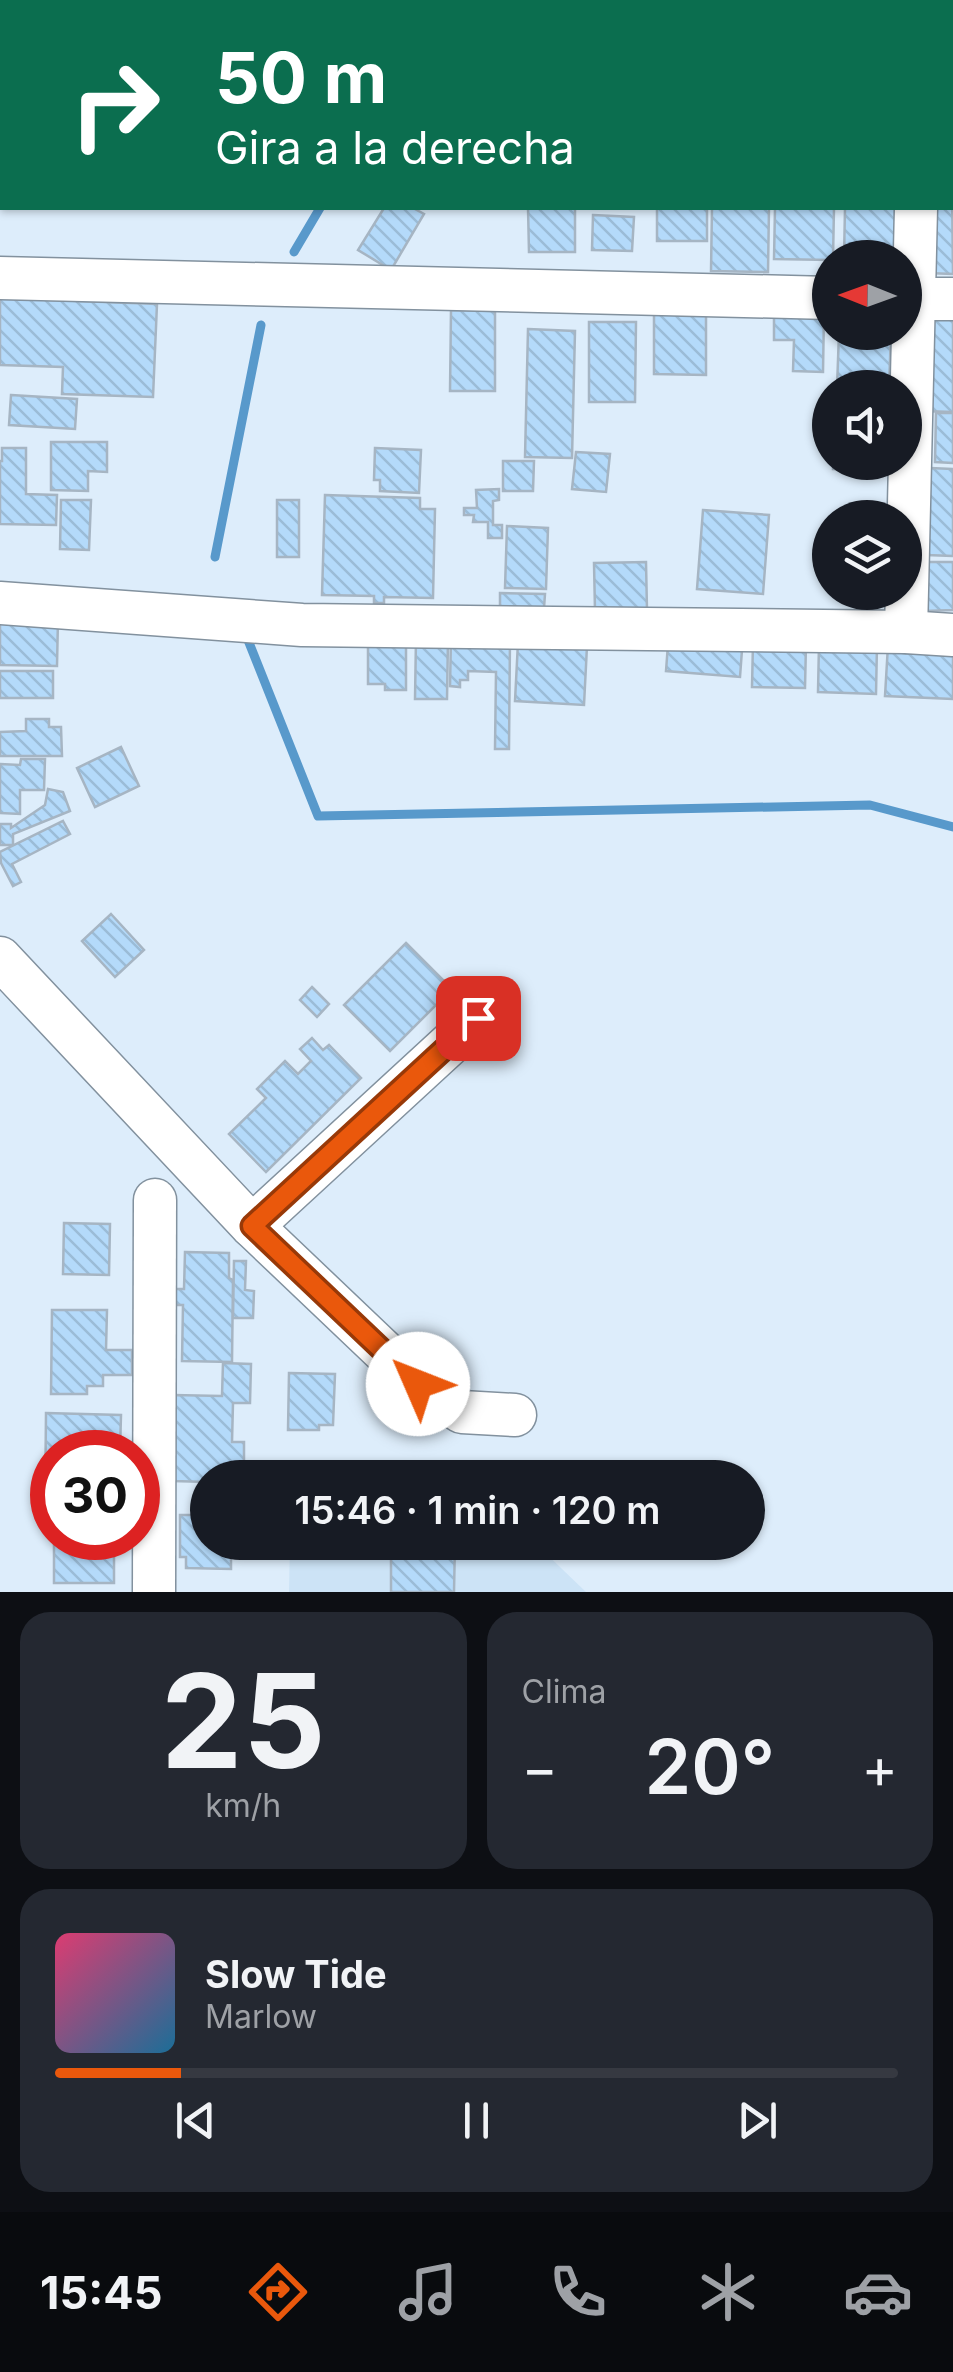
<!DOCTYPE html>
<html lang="es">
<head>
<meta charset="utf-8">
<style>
	body { margin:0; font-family:Inter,sans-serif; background:#242831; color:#f1f3f6; height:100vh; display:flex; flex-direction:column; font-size:38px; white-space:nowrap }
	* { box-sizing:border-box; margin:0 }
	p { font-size:32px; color:#9ea1a6 }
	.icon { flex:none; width:55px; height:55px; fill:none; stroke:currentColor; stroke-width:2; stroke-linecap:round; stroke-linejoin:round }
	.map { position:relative; height:1592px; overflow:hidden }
	.panel { display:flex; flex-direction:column; gap:20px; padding:20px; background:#0d0f14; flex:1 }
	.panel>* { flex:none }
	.hud { position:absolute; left:0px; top:0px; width:955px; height:210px; box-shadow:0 2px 8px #0004; background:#0b6e4f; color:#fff; overflow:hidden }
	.needle { width:65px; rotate:271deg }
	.buttons { position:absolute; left:812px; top:240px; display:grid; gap:20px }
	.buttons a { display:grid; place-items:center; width:110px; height:110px; border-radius:50%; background:#171b24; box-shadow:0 2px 8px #0004; font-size:50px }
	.speed { position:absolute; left:30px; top:1430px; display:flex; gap:20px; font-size:50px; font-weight:700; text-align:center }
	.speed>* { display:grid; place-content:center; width:130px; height:130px; border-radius:50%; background:#171b24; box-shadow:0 2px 8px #0004; line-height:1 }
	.speed .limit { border:15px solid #d22; background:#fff; color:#111 }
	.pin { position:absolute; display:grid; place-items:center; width:85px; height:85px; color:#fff; margin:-42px; border-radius:20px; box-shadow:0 5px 15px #0006 }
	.me { position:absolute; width:110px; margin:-55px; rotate:314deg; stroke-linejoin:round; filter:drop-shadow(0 0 8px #0008) }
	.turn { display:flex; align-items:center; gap:35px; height:210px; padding:0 50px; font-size:45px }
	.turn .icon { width:130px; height:130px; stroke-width:2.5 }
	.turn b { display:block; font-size:70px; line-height:85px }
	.big { font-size:75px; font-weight:600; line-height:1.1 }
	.panel .tile { flex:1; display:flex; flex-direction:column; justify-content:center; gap:15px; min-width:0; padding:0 35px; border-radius:30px; background:#242831 }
	.panel .dial { align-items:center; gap:0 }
	.dial b { font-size:130px; line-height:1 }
	.song { display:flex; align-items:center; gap:30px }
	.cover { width:120px; height:120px; border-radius:15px; background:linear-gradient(135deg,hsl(340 70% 55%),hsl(200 70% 35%)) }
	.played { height:10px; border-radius:5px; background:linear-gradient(90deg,#ea580c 15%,#363941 15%) }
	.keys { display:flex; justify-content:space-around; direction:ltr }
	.heat { display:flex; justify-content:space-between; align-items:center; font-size:55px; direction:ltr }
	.panel .tiles { flex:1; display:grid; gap:20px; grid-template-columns:1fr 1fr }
	.tile:last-child { grid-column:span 2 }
	.trip { position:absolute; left:190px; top:1460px; width:575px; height:100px; border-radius:50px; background:#171b24; box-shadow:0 2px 8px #0004; font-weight:600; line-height:100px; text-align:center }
	.dock { display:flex; height:160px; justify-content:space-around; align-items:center; background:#090b0e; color:#9ea1a6 }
	.dock .icon { width:70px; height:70px }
	.dock .on { color:#ea580c }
	.dock b { font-size:45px; color:#f1f3f6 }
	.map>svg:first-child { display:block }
	.built { fill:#cce3f6 }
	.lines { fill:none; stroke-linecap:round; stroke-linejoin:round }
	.stream { stroke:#5899cb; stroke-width:9 }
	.building { fill:url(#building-back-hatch); stroke:#a6b5c3; stroke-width:2.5 }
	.minor-casing { stroke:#82919e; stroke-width:45 }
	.minor { stroke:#fff; stroke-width:42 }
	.route-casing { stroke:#983908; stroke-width:25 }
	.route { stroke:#ea580c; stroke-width:18 }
</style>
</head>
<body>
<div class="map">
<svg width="953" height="1592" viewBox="0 0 953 1592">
	<defs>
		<pattern id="building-back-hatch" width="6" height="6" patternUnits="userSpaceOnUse" patternTransform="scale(2.5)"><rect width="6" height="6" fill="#b4dafa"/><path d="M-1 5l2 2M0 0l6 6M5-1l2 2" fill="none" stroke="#9bbcd7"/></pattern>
	</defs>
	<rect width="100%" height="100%" fill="#ddedfb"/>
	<g class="built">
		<path d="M 292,1463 L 457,1467 L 468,1477 L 291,1477 Z"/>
		<path d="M 290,1542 L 535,1543 L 586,1592 L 289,1592 Z"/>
	</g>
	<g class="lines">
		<g class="stream">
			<path d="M 437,2 L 439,0"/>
			<path d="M 294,252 L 320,208"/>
			<path d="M 215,557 L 261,325"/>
			<path d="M 246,635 L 318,816 L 870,805 L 953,827"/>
		</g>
	</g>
	<g class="building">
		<path d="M 952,188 L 953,274 L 928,273 L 929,208 L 952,208 Z"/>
		<path d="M 384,208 L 413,208 L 424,214 L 391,270 L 358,250 Z"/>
		<path d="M 528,208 L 575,208 L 575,252 L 529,252 Z"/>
		<rect x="657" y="208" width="50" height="33"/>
		<path d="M 712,208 L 769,208 L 768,272 L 711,271 Z"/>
		<path d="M 775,208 L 834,208 L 833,258 L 830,260 L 774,259 Z"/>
		<path d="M 845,208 L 902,208 L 901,258 L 844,258 Z"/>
		<path d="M 593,215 L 634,217 L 632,251 L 592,250 Z"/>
		<path d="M 0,298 L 157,304 L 153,397 L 62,394 L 63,367 L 0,365 Z"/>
		<path d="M 451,310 L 495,311 L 495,391 L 450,391 Z"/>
		<path d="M 774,310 L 824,311 L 823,372 L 793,371 L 794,340 L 774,340 Z"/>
		<path d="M 654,313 L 706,313 L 706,375 L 654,374 Z"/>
		<path d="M 925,315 L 953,316 L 953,412 L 922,411 Z"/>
		<path d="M 589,322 L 636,322 L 635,402 L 589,402 Z"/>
		<path d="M 528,329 L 575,331 L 572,458 L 525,457 Z"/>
		<path d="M 839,332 L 891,332 L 889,388 L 837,388 Z"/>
		<path d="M 11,395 L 77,399 L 75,429 L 9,425 Z"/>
		<path d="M 936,413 L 953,413 L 953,463 L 935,462 Z"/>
		<path d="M 51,442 L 107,442 L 107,472 L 88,471 L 88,491 L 51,490 Z"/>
		<path d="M 2,448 L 26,448 L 26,494 L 57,495 L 56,525 L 0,524 L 0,461 L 2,461 Z"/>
		<path d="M 375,448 L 421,450 L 419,493 L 380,491 L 380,480 L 374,480 Z"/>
		<path d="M 576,452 L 610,454 L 606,492 L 572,489 Z"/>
		<path d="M 503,461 L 534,461 L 533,491 L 503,491 Z"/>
		<path d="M 833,462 L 885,462 L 885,472 L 833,469 Z"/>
		<path d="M 930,468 L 953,469 L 953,556 L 927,555 Z"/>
		<path d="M 499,489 L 499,500 L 493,501 L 493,525 L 502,525 L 502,538 L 488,538 L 488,522 L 473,522 L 474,515 L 464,515 L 464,508 L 477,508 L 476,490 Z"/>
		<path d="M 325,495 L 420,498 L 420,509 L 435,509 L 433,598 L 384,597 L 384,603 L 374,603 L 374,596 L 322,595 Z"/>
		<path d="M 61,500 L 91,500 L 89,550 L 60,549 Z"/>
		<rect x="277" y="500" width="22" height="57"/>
		<path d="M 703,510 L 769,515 L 763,594 L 697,589 Z"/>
		<path d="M 507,526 L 548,528 L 546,589 L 505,588 Z"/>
		<path d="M 646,562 L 647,610 L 595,611 L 594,563 Z"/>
		<path d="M 925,562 L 953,562 L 953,610 L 925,611 Z"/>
		<path d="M 500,593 L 545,594 L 544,608 L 500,607 Z"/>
		<path d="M 0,618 L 58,619 L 57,666 L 0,665 Z"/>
		<path d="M 451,637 L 510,638 L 509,749 L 495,749 L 496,672 L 468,671 L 468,680 L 460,680 L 460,687 L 450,686 Z"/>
		<path d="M 416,638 L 448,639 L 447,699 L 415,699 Z"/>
		<path d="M 406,639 L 406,690 L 385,690 L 385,684 L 368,684 L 368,640 Z"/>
		<path d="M 518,642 L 587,646 L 584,705 L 515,701 Z"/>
		<path d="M 753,643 L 806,644 L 805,688 L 752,687 Z"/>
		<path d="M 668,644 L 742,650 L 740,677 L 666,671 Z"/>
		<path d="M 819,644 L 877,645 L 876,694 L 818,692 Z"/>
		<path d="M 888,645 L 953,648 L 953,699 L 885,696 Z"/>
		<rect x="0" y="671" width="53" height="27"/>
		<path d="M 26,719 L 49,719 L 49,727 L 61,727 L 62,756 L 0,756 L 0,732 L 26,731 Z"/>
		<path d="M 121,747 L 139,786 L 95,807 L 77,768 Z"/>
		<path d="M 21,759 L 45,759 L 44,790 L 20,790 L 20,814 L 0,813 L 0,764 L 20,765 Z"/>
		<path d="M 48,789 L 63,792 L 70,811 L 13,834 L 13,845 L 0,845 L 0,824 L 11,824 L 11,828 L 45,805 Z"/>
		<path d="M 63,821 L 70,834 L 12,864 L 21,882 L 13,886 L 1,863 L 0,852 Z"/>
		<path d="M 111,914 L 144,950 L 115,977 L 82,941 Z"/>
		<path d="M 406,943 L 452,989 L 390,1051 L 344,1005 Z"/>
		<path d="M 312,987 L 329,1004 L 317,1017 L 300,1000 Z"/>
		<path d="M 312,1038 L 323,1050 L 329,1045 L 361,1078 L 266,1172 L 229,1134 L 266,1098 L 257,1089 L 285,1061 L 298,1074 L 311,1061 L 300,1049 Z"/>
		<path d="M 64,1223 L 110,1224 L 109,1275 L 63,1274 Z"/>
		<path d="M 185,1252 L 229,1253 L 229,1278 L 233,1280 L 232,1362 L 182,1361 L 183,1305 L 174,1305 L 175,1289 L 184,1289 Z"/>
		<path d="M 234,1261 L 246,1261 L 245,1290 L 254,1291 L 253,1318 L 233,1318 Z"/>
		<path d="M 52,1310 L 107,1310 L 106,1350 L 132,1350 L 132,1375 L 103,1375 L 103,1386 L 87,1386 L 87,1394 L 51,1394 Z"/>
		<path d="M 223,1363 L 251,1364 L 250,1403 L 233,1403 L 232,1442 L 244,1442 L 244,1478 L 208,1478 L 208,1482 L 173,1481 L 174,1395 L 222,1396 Z"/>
		<path d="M 289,1373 L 335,1374 L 333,1425 L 319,1425 L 319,1430 L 288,1430 Z"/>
		<path d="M 46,1413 L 121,1415 L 120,1452 L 52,1452 L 52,1509 L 45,1509 Z"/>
		<path d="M 180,1515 L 208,1515 L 208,1542 L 231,1542 L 231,1569 L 186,1568 L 186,1557 L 180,1557 Z"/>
		<rect x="54" y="1538" width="60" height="45"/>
		<rect x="277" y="1542" width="56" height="8"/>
		<path d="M 391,1542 L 455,1542 L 454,1592 L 391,1592 Z"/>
	</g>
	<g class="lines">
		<defs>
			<g id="minor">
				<path d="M 921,2 L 921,0"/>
				<path d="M 0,278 L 830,298"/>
				<path d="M 905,299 L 953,299"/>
				<path d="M 0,603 L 302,625 L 906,632 L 953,635"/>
				<path d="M 906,632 L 916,208"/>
				<path d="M 0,958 L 252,1226 L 417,1383 L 462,1412 L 515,1415"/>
				<path d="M 252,1226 L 478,1018"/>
				<path d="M 154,1592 L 155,1200"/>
			</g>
		</defs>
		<use href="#minor" class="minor-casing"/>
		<use href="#minor" class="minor"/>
	</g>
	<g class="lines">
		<defs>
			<path id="route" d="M 418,1384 L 252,1226 L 478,1018"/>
		</defs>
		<use href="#route" class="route-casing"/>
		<use href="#route" class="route"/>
	</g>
</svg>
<div class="buttons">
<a><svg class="needle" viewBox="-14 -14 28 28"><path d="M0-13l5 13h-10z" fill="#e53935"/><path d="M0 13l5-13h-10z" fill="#9ea1a6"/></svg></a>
<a><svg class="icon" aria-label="sound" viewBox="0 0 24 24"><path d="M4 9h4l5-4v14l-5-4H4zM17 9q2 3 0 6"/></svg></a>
<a><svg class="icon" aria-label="layers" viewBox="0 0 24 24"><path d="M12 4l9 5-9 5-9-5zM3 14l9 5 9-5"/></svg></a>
</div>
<div class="speed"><div class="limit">30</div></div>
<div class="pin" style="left:478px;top:1018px;background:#d93025"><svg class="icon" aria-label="arrive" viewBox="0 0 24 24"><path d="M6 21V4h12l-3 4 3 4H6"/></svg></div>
<svg class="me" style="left:418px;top:1384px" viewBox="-20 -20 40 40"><circle r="19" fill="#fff"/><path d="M0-13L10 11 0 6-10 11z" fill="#ea580c"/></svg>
<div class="trip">15:46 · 1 min · 120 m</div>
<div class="hud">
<div class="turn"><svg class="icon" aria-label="right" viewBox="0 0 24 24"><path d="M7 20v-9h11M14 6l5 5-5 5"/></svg><div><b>50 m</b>Gira a la derecha</div></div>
</div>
</div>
<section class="panel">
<div class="tiles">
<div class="tile dial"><b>25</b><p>km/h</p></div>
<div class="tile"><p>Clima</p>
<div class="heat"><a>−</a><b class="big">20°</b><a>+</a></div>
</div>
<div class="tile">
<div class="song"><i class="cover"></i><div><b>Slow Tide</b><p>Marlow</p></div></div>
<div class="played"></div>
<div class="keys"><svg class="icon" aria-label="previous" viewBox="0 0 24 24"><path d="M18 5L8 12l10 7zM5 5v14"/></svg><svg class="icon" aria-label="pause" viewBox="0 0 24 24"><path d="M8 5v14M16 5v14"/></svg><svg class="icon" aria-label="next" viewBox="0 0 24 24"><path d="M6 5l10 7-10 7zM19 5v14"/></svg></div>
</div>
</div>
</section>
<nav class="dock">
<b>15:45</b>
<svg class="icon on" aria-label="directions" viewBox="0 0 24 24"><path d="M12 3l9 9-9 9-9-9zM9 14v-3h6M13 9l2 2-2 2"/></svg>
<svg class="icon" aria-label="music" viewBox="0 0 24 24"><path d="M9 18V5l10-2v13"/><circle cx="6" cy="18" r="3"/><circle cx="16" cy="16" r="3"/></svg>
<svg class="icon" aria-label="phone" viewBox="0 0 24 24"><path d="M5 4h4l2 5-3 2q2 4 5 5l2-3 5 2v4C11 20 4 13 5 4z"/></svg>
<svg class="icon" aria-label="climate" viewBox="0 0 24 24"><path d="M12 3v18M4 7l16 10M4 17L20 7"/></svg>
<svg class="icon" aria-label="car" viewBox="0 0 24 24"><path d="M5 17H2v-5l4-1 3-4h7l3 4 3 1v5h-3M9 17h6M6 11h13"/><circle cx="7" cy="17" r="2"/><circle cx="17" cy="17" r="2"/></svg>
</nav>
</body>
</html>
